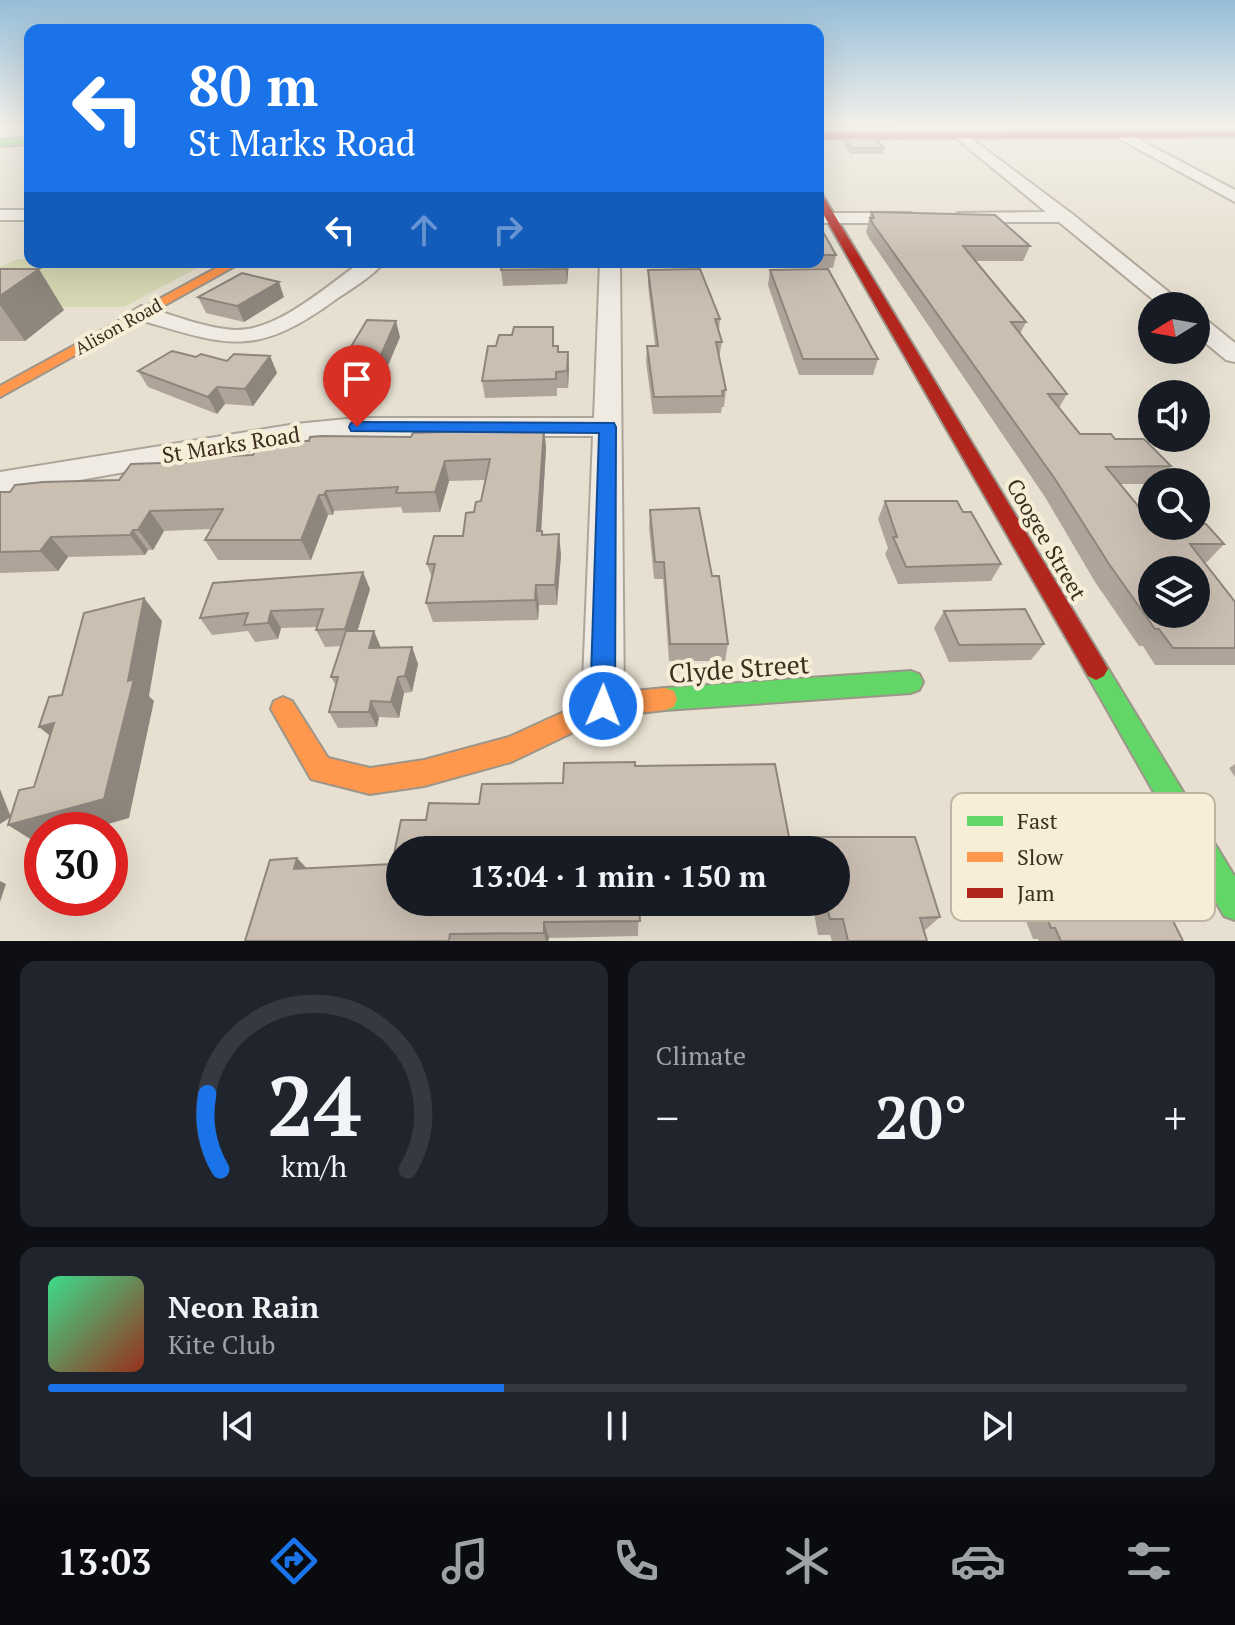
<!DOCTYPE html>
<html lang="en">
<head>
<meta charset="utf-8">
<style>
	body { margin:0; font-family:"PT Serif",serif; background:#20242c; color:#f1f3f6; height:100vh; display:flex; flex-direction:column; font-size:30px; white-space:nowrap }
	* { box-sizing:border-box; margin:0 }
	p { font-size:26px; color:#9ea1a6 }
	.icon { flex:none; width:44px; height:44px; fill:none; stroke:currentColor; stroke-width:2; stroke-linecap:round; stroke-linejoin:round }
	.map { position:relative; height:941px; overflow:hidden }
	.side { display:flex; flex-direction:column; gap:20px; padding:20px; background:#0d0f14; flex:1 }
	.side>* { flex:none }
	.hud { position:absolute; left:24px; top:24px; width:800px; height:244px; border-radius:16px; box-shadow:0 8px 32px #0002; background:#1a73e8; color:#fff; overflow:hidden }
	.needle { width:52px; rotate:259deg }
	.buttons { position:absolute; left:1138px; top:292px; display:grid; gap:16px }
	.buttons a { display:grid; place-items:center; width:72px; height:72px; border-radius:50%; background:#171b24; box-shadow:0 8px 32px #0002; font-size:40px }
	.speed { position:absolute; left:24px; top:812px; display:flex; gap:16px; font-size:40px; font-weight:700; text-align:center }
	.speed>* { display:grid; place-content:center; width:104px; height:104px; border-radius:50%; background:#171b24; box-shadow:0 8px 32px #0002; line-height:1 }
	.speed .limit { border:12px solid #d22; background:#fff; color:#111 }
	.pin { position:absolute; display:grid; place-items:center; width:68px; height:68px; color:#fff; margin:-82px -34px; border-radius:50% 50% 50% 0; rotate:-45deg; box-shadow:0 0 8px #0007 }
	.pin .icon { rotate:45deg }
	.me { position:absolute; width:88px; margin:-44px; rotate:1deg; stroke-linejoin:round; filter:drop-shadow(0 0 6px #0008) }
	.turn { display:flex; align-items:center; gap:28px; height:168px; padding:0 32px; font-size:36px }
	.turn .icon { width:104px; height:104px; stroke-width:2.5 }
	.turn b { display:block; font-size:56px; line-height:68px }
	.lanes { display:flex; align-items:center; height:76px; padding:0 32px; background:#0003; justify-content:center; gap:40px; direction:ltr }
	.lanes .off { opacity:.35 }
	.big { font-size:60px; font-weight:700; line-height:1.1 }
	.side .card { flex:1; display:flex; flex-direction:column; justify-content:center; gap:12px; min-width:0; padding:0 28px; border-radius:16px; background:#20242c }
	.side .dial { align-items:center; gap:0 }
	.dial svg { height:208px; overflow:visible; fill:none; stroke:#363941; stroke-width:7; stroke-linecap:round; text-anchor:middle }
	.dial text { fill:#f1f3f6; stroke:none }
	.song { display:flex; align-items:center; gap:24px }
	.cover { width:96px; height:96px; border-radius:12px; background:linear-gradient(135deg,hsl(150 70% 55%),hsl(10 70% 35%)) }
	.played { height:8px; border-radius:4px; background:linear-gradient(90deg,#1a73e8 40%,#363941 40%) }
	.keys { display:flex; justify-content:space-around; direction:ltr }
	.heat { display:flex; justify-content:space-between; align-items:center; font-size:44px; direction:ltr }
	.side .tiles { flex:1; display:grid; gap:20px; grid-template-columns:1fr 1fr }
	.card:last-child { grid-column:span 2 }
	.trip { position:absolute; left:386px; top:836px; width:464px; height:80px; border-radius:40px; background:#171b24; box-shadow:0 8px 32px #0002; font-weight:700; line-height:80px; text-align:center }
	.tab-bar { display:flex; height:128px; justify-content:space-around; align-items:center; background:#090b0e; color:#9ea1a6 }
	.tab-bar .icon { width:56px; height:56px }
	.tab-bar .selected { color:#1a73e8 }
	.tab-bar b { font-size:36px; color:#f1f3f6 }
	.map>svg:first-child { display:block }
	.green { fill:#d6d7b3 }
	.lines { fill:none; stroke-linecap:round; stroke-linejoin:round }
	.street-casing { stroke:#ada599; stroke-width:4 }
	.fast-casing { stroke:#9c958a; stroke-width:4 }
	.slow-casing { stroke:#9c958a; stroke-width:4 }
	.jam-casing { stroke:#9c958a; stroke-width:4 }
	.street { fill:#efebe3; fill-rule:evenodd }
	.fast { fill:#63d668; fill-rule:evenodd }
	.slow { fill:#ff974d; fill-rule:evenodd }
	.jam { fill:#b3261e; fill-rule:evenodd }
	.wall { fill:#afa499 }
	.shaded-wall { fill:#8e867d }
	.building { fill:#cbbfb2; stroke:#8e867d; stroke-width:2; fill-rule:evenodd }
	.route { fill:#1a73e8; stroke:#114b97; stroke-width:2 }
	.labels { text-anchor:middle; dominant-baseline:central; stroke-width:8; stroke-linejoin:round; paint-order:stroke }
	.far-street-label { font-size:18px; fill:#3d2e20; stroke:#f7eed8 }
	.street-label { font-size:22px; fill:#3d2e20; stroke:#f7eed8 }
	.near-street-label { font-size:26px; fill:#3d2e20; stroke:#f7eed8 }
	.key { fill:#f7eed8; stroke:#bfb4a1; stroke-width:2 }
	.key-label { font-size:22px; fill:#3d2e20 }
</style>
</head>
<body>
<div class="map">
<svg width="1235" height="941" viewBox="0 0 1235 941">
	<rect width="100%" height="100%" fill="#e7e0d1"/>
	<path class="green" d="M 18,259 L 30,259 L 30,262 L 208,262 L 124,307 L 0,307 L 0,267 Z"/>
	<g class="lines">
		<defs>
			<g id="street">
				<path d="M 961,131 L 1071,213 L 1186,306 L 1161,306 L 1059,222 L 953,222 L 950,218 L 959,213 L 1046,212 L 956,138 L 954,135 Z"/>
				<path d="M 1123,131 L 1235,190 L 1235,202 L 1118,138 L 1118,132 Z"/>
				<rect x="0" y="210" width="30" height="10"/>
				<path d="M 818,213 L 911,213 L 920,218 L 911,223 L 818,223 Z"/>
				<path d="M 361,262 L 384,262 C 372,277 351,289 335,300 C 252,361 224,344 133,318 L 130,313 L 141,306 C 172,314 205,329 237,330 C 279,330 328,285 361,262 Z"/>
				<path d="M 600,262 L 620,262 L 624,706 L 618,720 L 603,725 L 588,720 L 582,706 L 593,436 L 357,436 L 296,442 L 0,494 L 0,472 L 296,424 L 357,418 L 594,418 Z"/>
				<path d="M 1196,316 L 1204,318 L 1235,343 L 1235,362 L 1226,360 L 1196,335 Z"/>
			</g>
			<g id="fast">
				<path d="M 30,138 L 30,144 L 0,146 L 0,140 Z"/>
				<path d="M 1096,658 L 1104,662 L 1235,877 L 1235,920 L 1224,916 L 1088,676 L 1084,669 L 1088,662 Z"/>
				<path d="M 911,671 L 919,674 L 923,682 L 919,690 L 911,693 L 665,710 L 656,707 L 653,699 L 656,691 L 665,688 Z"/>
			</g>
			<g id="slow">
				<path d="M 227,262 L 242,262 L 0,397 L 0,386 Z"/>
				<path d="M 665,688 L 674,691 L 677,699 L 674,707 L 665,710 L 605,717 L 511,762 L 424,786 L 370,794 L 311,779 L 271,709 L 274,701 L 283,697 L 292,701 L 328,758 L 370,768 L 424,760 L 509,737 L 603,694 Z"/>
			</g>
			<g id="jam">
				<path d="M 1235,131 L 1235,137 L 818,139 L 818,133 Z"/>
				<path d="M 818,193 L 823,196 L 1104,662 L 1108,669 L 1104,676 L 1096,680 L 1088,676 L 818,205 Z"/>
			</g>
		</defs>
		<use href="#street" class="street-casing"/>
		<use href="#fast" class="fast-casing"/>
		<use href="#slow" class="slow-casing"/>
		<use href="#jam" class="jam-casing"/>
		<use href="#street" class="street"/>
		<use href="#fast" class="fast"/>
		<use href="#slow" class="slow"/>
		<use href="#jam" class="jam"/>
	</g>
	<g class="wall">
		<path d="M 818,125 L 911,125 L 911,127 L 818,129 Z"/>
		<path d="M 844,139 L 884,148 L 883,154 L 851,154 L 843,145 Z"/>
		<path d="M 871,212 L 1030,246 L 1023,261 L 975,261 L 1026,322 L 1020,334 L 1067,394 L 1059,408 L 1080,434 L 1115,439 L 1171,466 L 1158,482 L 1152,482 L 1152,484 L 1120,484 L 1152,523 L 1224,544 L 1207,562 L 1204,562 L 1235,602 L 1235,665 L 1155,665 L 1143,646 L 1139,646 L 1095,582 L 1045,497 L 869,238 L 866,232 Z"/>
		<path d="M 818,223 L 836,255 L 833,268 L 811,268 L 808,262 L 818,262 Z"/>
		<path d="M 569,262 L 567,284 L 503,286 L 501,270 Z"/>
		<path d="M 0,269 L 64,310 L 25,341 L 0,341 Z"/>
		<path d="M 648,270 L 720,319 L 719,331 L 722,342 L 719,358 L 726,390 L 724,407 L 722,407 L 721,413 L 653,414 L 646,362 L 647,346 L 655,346 L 648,285 Z"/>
		<path d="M 770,270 L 878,359 L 873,375 L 799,375 L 768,285 Z"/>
		<path d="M 198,297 L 284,297 L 244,322 L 206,313 Z"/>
		<path d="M 400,337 L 381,382 L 346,381 L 340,365 Z"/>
		<path d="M 496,346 L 558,346 L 559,352 L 568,352 L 569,368 L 568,388 L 557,388 L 557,396 L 485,398 L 482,381 Z"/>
		<path d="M 270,356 L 277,373 L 253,406 L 225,404 L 217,414 L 148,387 L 138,371 L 196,357 L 227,361 Z"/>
		<path d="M 544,428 L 546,448 L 541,531 L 561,554 L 557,605 L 539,605 L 538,620 L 433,622 L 426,603 L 432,578 L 427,564 L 463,536 L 481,501 L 485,480 L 449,481 L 440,512 L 403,513 L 401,507 L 334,511 L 333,515 L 328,515 L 311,560 L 218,560 L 205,540 L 211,529 L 164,531 L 153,550 L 148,550 L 145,555 L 68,557 L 58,571 L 0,573 L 0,492 L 119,480 L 193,462 L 253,455 L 309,441 L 411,437 Z"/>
		<path d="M 885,501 L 963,512 L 1001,564 L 991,581 L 898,584 L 885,554 L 888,548 L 878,519 Z"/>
		<path d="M 650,510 L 712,576 L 728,644 L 725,661 L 669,661 L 663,579 L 654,579 L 649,527 Z"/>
		<path d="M 370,589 L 357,631 L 381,648 L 412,647 L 418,664 L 412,692 L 404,693 L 399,718 L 379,717 L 377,727 L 338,728 L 329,712 L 336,686 L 331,677 L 341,646 L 325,647 L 316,630 L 318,627 L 281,628 L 278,639 L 255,642 L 248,631 L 212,635 L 200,618 Z"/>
		<path d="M 944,611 L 1044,644 L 1031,660 L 949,662 L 934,628 Z"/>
		<path d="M 635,762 L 635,766 L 775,764 L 789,837 L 915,837 L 940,917 L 924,931 L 927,941 L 832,941 L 830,935 L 818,935 L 812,902 L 836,902 L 836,850 L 400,850 L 400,902 L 687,902 L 639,903 L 638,936 L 549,938 L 548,941 L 245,941 L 270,860 L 297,858 L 306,868 L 392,864 L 401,820 L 426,820 L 429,803 L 479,804 L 482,784 L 563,783 L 564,763 Z"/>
		<path d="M 1235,764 L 1235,777 L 1229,768 Z"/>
		<path d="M 1031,881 L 1153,913 L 1183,941 L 1039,941 L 1038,939 L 1033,939 L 1015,893 Z"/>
	</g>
	<g class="shaded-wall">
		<path d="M 567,262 L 569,262 L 567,284 L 566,269 Z"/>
		<path d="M 39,269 L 64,310 L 25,341 L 0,305 L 0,296 Z"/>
		<path d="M 279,282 L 284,297 L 244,322 L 237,306 Z"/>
		<path d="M 396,321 L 400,337 L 381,382 L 376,366 Z"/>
		<path d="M 568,352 L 569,368 L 568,388 L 567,371 Z"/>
		<path d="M 270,356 L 277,373 L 253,406 L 245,389 Z"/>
		<path d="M 217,387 L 225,404 L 217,414 L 208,397 Z"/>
		<path d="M 544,428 L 546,448 L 540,551 L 537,531 Z"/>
		<path d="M 445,461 L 449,481 L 440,512 L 435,492 Z"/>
		<path d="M 326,491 L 334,511 L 333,515 L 324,495 Z"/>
		<path d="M 319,495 L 328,515 L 311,560 L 301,540 Z"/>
		<path d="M 150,511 L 164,531 L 153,550 L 138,530 Z"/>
		<path d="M 133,530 L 148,550 L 145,555 L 130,535 Z"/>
		<path d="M 559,534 L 561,554 L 557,605 L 555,585 Z"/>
		<path d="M 51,537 L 68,557 L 58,571 L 40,551 Z"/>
		<path d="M 363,572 L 370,589 L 353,646 L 345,629 Z"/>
		<path d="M 536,585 L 539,605 L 538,620 L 535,600 Z"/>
		<path d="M 144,598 L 162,621 L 149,696 L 154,701 L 129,818 L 87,830 L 42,830 L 42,842 L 38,844 L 8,825 L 128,681 Z"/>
		<path d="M 271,611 L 281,628 L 278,639 L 268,623 Z"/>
		<path d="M 374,631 L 381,648 L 369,648 Z"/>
		<path d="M 412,647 L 418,664 L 412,692 L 405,676 Z"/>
		<path d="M 398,677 L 404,693 L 399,718 L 391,702 Z"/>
		<path d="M 371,701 L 379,717 L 377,727 L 369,712 Z"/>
		<path d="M 54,723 L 65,748 L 39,727 Z"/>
		<path d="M 0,789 L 11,817 L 0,824 Z"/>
		<path d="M 297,858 L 314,876 L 294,869 Z"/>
		<path d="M 0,881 L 6,884 L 0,902 Z"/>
		<path d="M 544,922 L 549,938 L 548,941 L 546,941 L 544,933 Z"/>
	</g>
	<g class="building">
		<path d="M 844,139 L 875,139 L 884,148 L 852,148 Z"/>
		<path d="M 871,212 L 995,215 L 1030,246 L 963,246 L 1026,322 L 1011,322 L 1067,394 L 1048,394 L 1080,434 L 1111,434 L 1115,439 L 1144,439 L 1171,466 L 1106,467 L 1152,523 L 1152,526 L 1196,526 L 1196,524 L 1206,524 L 1224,544 L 1190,544 L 1235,602 L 1235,648 L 1173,648 L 1159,629 L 1155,629 L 1109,564 L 1055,479 L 873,224 L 870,218 L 874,218 ZM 1152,570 L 1196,570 L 1196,614 L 1152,614 Z"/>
		<path d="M 818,223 L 836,255 L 818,255 Z"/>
		<path d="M 503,262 L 567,262 L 566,269 L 501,270 Z"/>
		<path d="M 0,269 L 39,269 L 0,296 Z"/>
		<path d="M 700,269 L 720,319 L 715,319 L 722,342 L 716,342 L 726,390 L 722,391 L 723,396 L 654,397 L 647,346 L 658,346 L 648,270 Z"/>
		<path d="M 828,269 L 878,359 L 803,359 L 770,270 Z"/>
		<path d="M 242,273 L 279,282 L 237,306 L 198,297 Z"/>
		<path d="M 367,320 L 396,321 L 376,366 L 340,365 Z"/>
		<path d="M 514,327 L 553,327 L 553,346 L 558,346 L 558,352 L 568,352 L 567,371 L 556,372 L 556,379 L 482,381 L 488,346 L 496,346 L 499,335 L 512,335 Z"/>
		<path d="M 172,351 L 196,357 L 201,354 L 227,361 L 234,354 L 270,356 L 245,389 L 217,387 L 208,397 L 138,371 Z"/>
		<path d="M 544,428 L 537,531 L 542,531 L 542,535 L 559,534 L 555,585 L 536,585 L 535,600 L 426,603 L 435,564 L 427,564 L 434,536 L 463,536 L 466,513 L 474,512 L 476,502 L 481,501 L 490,459 L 445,461 L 435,492 L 396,493 L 398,487 L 326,491 L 324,495 L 319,495 L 301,540 L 205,540 L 223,509 L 150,511 L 138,530 L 133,530 L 130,535 L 51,537 L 40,551 L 0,552 L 0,492 L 10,492 L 15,485 L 43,482 L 119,480 L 131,464 L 193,462 L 196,457 L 253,455 L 261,441 L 309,441 L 310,437 L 322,436 L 411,437 L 413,433 Z"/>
		<path d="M 885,501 L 957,501 L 963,512 L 971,512 L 1001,564 L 906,567 L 893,537 L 897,537 Z"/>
		<path d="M 699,508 L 712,576 L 719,576 L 728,644 L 670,644 L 664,562 L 655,562 L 650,510 Z"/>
		<path d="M 363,572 L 345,629 L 316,630 L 323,609 L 271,611 L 268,623 L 244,625 L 248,613 L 200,618 L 213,583 Z"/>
		<path d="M 144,598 L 128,681 L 134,679 L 104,799 L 8,825 L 19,790 L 34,787 L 54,723 L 39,727 L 49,697 L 62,695 L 84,613 Z"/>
		<path d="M 1025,609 L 1044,644 L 959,645 L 944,611 Z"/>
		<path d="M 346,631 L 374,631 L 369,648 L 412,647 L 405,676 L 398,677 L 391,702 L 371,701 L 369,712 L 329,712 L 338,677 L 331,677 Z"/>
		<path d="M 635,762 L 635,766 L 775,764 L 789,837 L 915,837 L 940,917 L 920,918 L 927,941 L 848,941 L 843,919 L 830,919 L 826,902 L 836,902 L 836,850 L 400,850 L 400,902 L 639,902 L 640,921 L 544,922 L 544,933 L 450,934 L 449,941 L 245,941 L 270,860 L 297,858 L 294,869 L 392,864 L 401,820 L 426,820 L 429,803 L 479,804 L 482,784 L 563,783 L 564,763 Z"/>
		<path d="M 1137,880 L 1153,913 L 1169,913 L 1183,941 L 1061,941 L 1055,928 L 1051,928 L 1031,881 Z"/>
	</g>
	<linearGradient id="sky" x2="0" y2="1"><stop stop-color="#96bed9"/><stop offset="0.49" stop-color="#f4f1ea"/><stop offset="1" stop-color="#f4f1ea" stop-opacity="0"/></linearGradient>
	<rect width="1235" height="257" fill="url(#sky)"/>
	<path class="route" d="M 357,422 L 614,423 L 616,427 L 615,706 L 612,715 L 603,718 L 594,715 L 590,706 L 599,433 L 351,431 L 349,427 L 351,423 Z"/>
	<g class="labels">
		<g class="far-street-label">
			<text transform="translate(118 326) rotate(-29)">Alison Road</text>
		</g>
		<g class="street-label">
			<text transform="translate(231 444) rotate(-9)">St Marks Road</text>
			<text transform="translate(1047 539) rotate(60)">Coogee Street</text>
		</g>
		<g class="near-street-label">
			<text transform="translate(739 668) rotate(-4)">Clyde Street</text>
		</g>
	</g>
	<rect x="951" y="793" width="264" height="128" rx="12" class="key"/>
	<rect x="967" y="816" width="36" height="10" fill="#63d668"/>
	<rect x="967" y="852" width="36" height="10" fill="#ff974d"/>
	<rect x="967" y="888" width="36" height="10" fill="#b3261e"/>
	<g class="key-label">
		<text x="1017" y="829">Fast</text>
		<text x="1017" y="865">Slow</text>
		<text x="1017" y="901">Jam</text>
	</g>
</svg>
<div class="buttons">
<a><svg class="needle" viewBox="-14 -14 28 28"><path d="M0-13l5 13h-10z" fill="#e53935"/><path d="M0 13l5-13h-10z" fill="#9ea1a6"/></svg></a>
<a><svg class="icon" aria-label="sound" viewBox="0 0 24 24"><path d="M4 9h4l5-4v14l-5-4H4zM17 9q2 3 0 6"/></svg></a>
<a><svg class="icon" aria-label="search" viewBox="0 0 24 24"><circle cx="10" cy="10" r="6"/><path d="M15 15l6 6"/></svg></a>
<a><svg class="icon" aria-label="layers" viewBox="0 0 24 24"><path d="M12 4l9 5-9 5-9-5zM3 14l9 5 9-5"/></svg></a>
</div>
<div class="speed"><div class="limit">30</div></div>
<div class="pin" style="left:357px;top:427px;background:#d93025"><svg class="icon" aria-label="arrive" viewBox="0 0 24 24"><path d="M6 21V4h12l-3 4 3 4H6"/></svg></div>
<svg class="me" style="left:603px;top:706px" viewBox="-20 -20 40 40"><circle r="17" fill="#1a73e8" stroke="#fff" stroke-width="3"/><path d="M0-11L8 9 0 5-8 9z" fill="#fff"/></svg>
<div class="trip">13:04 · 1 min · 150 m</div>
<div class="hud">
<div class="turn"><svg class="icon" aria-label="left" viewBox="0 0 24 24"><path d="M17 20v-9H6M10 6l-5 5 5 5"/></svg><div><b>80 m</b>St Marks Road</div></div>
<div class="lanes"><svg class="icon" aria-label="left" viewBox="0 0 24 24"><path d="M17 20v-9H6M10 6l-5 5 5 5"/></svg><svg class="icon off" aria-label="ahead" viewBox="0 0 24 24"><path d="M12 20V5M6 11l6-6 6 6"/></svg><svg class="icon off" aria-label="right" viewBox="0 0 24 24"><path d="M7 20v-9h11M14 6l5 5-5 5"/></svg></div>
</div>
</div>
<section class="side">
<div class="tiles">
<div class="card dial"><svg viewBox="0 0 100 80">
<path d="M14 69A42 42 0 1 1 86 69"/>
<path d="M14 69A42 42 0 0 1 9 40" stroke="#1a73e8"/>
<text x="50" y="56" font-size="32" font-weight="700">24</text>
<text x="50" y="72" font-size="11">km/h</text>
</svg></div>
<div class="card"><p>Climate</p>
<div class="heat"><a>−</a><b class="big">20°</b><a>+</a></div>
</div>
<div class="card">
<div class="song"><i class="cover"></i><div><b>Neon Rain</b><p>Kite Club</p></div></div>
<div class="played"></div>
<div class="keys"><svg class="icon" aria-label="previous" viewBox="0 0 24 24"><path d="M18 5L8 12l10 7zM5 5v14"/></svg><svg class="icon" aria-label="pause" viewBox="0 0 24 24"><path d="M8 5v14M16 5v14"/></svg><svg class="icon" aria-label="next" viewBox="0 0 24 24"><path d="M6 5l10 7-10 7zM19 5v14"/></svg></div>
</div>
</div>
</section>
<nav class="tab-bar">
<b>13:03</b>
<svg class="icon selected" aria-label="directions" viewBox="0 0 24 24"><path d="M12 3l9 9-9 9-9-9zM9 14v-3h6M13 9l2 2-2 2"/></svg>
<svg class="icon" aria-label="music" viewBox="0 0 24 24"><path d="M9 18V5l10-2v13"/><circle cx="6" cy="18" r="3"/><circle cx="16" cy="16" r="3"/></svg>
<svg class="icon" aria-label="phone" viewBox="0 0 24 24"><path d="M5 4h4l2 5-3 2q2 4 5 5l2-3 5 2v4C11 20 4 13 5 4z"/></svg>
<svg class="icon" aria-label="climate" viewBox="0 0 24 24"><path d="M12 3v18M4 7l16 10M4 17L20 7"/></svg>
<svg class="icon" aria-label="car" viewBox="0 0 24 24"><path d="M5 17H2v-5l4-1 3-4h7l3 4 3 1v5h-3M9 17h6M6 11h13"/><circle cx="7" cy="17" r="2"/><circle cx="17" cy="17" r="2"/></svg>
<svg class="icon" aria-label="filters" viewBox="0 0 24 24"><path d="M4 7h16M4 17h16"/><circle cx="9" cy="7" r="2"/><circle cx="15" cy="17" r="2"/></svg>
</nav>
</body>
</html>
